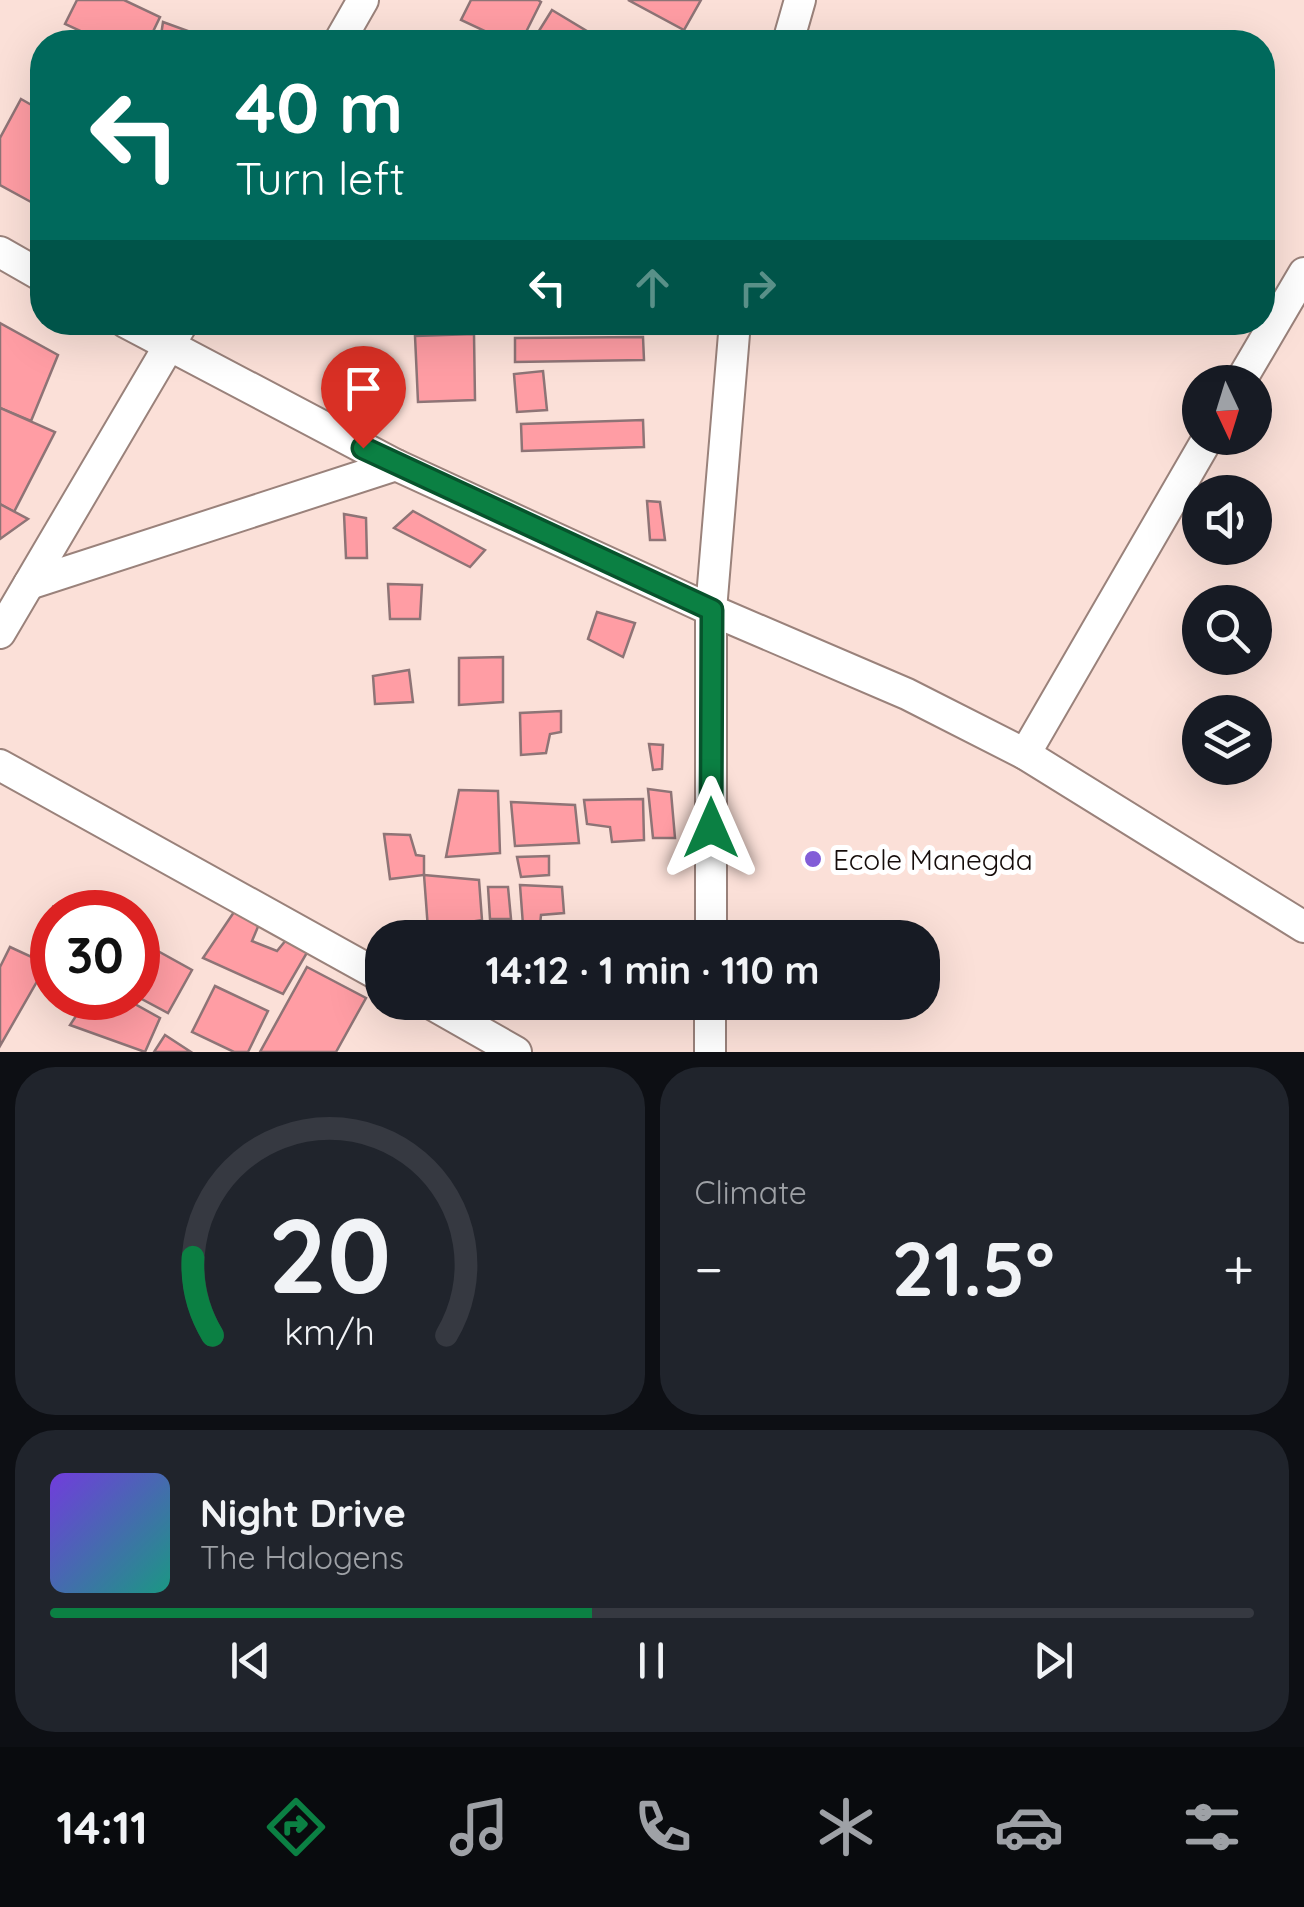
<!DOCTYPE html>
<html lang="en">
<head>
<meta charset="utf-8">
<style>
	body { margin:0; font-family:Quicksand,sans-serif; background:#20242c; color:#f1f3f6; height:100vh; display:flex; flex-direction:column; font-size:38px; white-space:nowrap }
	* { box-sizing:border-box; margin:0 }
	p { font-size:32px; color:#9ea1a6 }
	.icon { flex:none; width:55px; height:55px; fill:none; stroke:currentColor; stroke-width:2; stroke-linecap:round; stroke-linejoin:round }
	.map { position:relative; height:1052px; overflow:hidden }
	.side { display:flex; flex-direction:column; gap:15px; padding:15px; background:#0d0f14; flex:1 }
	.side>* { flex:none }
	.top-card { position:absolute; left:30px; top:30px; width:1245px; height:305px; border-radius:40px; box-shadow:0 10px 40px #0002; background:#00695c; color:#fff; overflow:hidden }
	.needle { width:65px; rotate:176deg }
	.buttons { position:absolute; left:1182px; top:365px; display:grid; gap:20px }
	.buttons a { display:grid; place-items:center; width:90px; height:90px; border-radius:50%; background:#171b24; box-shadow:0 10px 40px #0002; font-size:50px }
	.speed { position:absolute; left:30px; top:890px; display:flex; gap:20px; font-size:50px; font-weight:700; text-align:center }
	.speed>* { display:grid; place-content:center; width:130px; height:130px; border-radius:50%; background:#171b24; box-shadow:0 10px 40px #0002; line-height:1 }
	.speed .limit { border:15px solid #d22; background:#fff; color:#111 }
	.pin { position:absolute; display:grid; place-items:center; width:85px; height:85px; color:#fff; margin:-102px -42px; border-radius:50% 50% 50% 0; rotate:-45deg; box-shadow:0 0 10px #0007 }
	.pin .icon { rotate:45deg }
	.me { position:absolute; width:110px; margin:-55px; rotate:0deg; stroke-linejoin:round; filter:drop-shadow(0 0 8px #0008) }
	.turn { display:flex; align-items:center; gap:35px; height:210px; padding:0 40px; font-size:45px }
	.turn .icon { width:130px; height:130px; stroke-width:2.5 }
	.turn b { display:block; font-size:70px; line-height:85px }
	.lanes { display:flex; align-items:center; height:95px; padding:0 40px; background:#0003; justify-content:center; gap:50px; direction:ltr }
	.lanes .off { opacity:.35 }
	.big { font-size:75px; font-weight:800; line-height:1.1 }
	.side .widget { flex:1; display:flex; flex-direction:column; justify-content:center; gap:15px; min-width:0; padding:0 35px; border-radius:40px; background:#20242c }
	.side .dial { align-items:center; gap:0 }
	.dial svg { height:260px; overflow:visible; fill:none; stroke:#363941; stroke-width:7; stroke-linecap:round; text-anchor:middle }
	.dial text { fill:#f1f3f6; stroke:none }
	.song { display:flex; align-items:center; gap:30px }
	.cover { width:120px; height:120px; border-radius:15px; background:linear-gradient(135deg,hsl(260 70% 55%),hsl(170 70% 35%)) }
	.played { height:10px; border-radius:5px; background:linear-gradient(90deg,#0b8043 45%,#363941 45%) }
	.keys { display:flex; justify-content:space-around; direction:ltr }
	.heat { display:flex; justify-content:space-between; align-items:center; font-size:55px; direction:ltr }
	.side .tiles { flex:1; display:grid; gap:15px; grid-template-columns:1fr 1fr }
	.widget:last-child { grid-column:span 2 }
	.trip { position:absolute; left:365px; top:920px; width:575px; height:100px; border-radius:40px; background:#171b24; box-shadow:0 10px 40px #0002; font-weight:800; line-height:100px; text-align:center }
	.tab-bar { display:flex; height:160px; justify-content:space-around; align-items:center; background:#090b0e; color:#9ea1a6 }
	.tab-bar .icon { width:70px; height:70px }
	.tab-bar .selected { color:#0b8043 }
	.tab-bar b { font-size:45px; color:#f1f3f6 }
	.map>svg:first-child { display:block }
	.building { fill:#ff9da4; stroke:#8e7476; stroke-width:2.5 }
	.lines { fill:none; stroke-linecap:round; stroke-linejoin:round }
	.street-casing { stroke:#9a827b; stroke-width:34 }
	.street { stroke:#fff; stroke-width:30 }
	.route-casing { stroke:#07532c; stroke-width:25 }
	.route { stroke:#0b8043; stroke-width:18 }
	.poi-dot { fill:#825dd7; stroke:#fff; stroke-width:4 }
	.labels { text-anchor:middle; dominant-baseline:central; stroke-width:10; stroke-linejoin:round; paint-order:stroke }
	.poi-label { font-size:28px; fill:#150c0a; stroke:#fff; text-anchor:start }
</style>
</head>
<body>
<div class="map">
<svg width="1304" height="1052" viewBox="0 0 1304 1052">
	<rect width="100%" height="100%" fill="#fbe0d8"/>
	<g class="building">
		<path d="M 77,0 L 124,0 L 160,17 L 148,42 L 104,42 L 65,24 Z"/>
		<path d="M 471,0 L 538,0 L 541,2 L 521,42 L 508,42 L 461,20 Z"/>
		<path d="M 628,0 L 701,0 L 684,30 Z"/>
		<path d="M 552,10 L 600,39 L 598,42 L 532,42 Z"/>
		<path d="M 163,22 L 199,35 L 197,42 L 160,42 Z"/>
		<path d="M 425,32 L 454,42 L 421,42 Z"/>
		<path d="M 21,99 L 42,111 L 42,208 L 0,185 L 0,138 Z"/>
		<path d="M 371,322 L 451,322 L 452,323 L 371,324 Z"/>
		<path d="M 0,323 L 58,355 L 31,421 L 0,408 Z"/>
		<path d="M 474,334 L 475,400 L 418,402 L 415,336 Z"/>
		<path d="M 643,337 L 644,360 L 515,362 L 515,338 Z"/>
		<path d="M 543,371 L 547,410 L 517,412 L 514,374 Z"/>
		<path d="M 0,408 L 55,432 L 14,512 L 0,504 Z"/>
		<path d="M 643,420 L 644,447 L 522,451 L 521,424 Z"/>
		<path d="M 647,501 L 660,502 L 665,540 L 650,540 Z"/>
		<path d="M 0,504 L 28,519 L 0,539 Z"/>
		<path d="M 413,511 L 485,550 L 470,567 L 394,528 Z"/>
		<path d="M 344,514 L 366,518 L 367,558 L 346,558 Z"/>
		<path d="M 388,584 L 422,585 L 420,619 L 390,619 Z"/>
		<path d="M 597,612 L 635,623 L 623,657 L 588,639 Z"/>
		<path d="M 503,657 L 503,702 L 459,705 L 459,658 Z"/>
		<path d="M 409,670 L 413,702 L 375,704 L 373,676 Z"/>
		<path d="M 561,711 L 561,732 L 550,734 L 546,753 L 521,755 L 520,713 Z"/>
		<path d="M 649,744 L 663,745 L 662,769 L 653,770 Z"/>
		<path d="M 648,789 L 671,792 L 675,838 L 653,838 Z"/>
		<path d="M 459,790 L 498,791 L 500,853 L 446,857 Z"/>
		<path d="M 643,799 L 644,840 L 612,842 L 610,827 L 587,824 L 584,800 Z"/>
		<path d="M 511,802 L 575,805 L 579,843 L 515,846 Z"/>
		<path d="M 384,834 L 410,835 L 416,855 L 424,856 L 424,875 L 390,879 Z"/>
		<path d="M 549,856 L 549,875 L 521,877 L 517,857 Z"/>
		<path d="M 424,875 L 479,880 L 482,920 L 428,929 Z"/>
		<path d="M 520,885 L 562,887 L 564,913 L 541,915 L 540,925 L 523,925 Z"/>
		<path d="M 488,887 L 508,887 L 511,919 L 490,919 Z"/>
		<path d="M 75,895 L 106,912 L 65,912 Z"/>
		<path d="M 53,907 L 61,912 L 52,912 L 52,943 L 43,938 Z"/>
		<path d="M 234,912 L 260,922 L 252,941 L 277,951 L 291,934 L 312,944 L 283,994 L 203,958 Z"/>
		<path d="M 138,940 L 192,970 L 168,1013 L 138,997 Z"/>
		<path d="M 10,947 L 47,964 L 0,1046 L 0,967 Z"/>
		<path d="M 307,967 L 366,998 L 336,1052 L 260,1052 Z"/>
		<path d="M 215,986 L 268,1011 L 248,1052 L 234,1052 L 192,1032 Z"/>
		<path d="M 88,998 L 124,998 L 160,1018 L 145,1052 L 70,1025 Z"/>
		<path d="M 165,1035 L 191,1052 L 154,1052 Z"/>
	</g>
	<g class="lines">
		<defs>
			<g id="street">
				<path d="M 339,42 L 363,0"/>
				<path d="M 788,42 L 800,0"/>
				<path d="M 0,252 L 42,276"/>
				<path d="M 125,322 L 396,465 L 711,610 L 907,694 L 1025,754 L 1304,927"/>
				<path d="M 1240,382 L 1304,273"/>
				<path d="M 29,584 L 396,465"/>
				<path d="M 0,633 L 183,322"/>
				<path d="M 1025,754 L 1208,438"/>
				<path d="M 0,765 L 382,977"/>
				<path d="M 711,938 L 711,610 L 735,322"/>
				<path d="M 428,1002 L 516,1052"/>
				<path d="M 710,1052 L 710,1002"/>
			</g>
		</defs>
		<use href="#street" class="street-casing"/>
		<use href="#street" class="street"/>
	</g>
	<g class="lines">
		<defs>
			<path id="route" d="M 363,448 L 712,610 L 711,828"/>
		</defs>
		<use href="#route" class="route-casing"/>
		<use href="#route" class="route"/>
	</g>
	<circle class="poi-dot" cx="813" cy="859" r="10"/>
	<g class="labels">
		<g class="poi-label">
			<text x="833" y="859">Ecole Manegda</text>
		</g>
	</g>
</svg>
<div class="buttons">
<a><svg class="needle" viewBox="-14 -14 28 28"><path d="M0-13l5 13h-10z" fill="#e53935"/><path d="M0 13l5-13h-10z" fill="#9ea1a6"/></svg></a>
<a><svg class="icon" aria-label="sound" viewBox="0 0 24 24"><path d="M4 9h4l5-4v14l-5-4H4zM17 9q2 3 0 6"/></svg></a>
<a><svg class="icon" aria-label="search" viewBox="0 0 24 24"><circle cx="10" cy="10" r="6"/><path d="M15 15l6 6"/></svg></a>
<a><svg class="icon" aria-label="layers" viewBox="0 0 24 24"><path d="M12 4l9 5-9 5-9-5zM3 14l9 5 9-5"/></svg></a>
</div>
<div class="speed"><div class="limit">30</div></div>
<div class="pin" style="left:363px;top:448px;background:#d93025"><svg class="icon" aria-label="arrive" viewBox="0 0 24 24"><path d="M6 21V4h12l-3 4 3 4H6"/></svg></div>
<svg class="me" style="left:711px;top:828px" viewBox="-20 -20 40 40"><path d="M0-17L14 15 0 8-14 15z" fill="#0b8043" stroke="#fff" stroke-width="4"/></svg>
<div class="trip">14:12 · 1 min · 110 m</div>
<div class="top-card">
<div class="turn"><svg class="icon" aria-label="left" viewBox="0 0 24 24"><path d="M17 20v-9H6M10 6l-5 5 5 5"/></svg><div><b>40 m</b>Turn left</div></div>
<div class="lanes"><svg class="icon" aria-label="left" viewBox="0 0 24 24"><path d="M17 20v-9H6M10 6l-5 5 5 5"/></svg><svg class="icon off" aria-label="ahead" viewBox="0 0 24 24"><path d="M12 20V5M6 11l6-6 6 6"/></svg><svg class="icon off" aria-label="right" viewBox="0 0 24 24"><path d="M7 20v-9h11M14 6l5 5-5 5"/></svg></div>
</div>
</div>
<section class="side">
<div class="tiles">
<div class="widget dial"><svg viewBox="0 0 100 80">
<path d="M14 69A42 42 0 1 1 86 69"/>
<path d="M14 69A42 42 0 0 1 8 45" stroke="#0b8043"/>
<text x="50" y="56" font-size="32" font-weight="700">20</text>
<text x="50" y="72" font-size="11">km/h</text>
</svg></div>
<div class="widget"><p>Climate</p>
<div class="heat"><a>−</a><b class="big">21.5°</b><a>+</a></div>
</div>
<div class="widget">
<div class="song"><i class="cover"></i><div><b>Night Drive</b><p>The Halogens</p></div></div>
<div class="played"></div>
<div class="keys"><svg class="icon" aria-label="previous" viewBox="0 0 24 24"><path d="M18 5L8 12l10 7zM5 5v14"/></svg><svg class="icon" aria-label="pause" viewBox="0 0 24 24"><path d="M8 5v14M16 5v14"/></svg><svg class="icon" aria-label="next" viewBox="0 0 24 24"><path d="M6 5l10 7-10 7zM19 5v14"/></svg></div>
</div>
</div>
</section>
<nav class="tab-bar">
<b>14:11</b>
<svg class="icon selected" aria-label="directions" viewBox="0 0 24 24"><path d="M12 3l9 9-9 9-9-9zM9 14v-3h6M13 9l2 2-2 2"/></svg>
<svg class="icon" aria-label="music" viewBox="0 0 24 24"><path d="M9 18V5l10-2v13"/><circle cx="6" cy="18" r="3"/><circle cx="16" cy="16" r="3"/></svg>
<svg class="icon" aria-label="phone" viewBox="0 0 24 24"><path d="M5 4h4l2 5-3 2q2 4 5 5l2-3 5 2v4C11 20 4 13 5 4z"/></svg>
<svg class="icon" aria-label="climate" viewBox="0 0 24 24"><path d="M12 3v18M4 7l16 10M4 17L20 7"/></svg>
<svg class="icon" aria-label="car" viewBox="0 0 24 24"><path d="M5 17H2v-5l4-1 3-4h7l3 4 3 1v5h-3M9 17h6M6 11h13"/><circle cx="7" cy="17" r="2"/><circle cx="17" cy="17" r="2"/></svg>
<svg class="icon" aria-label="filters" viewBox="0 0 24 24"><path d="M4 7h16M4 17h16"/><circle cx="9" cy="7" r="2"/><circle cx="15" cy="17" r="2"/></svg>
</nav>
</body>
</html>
